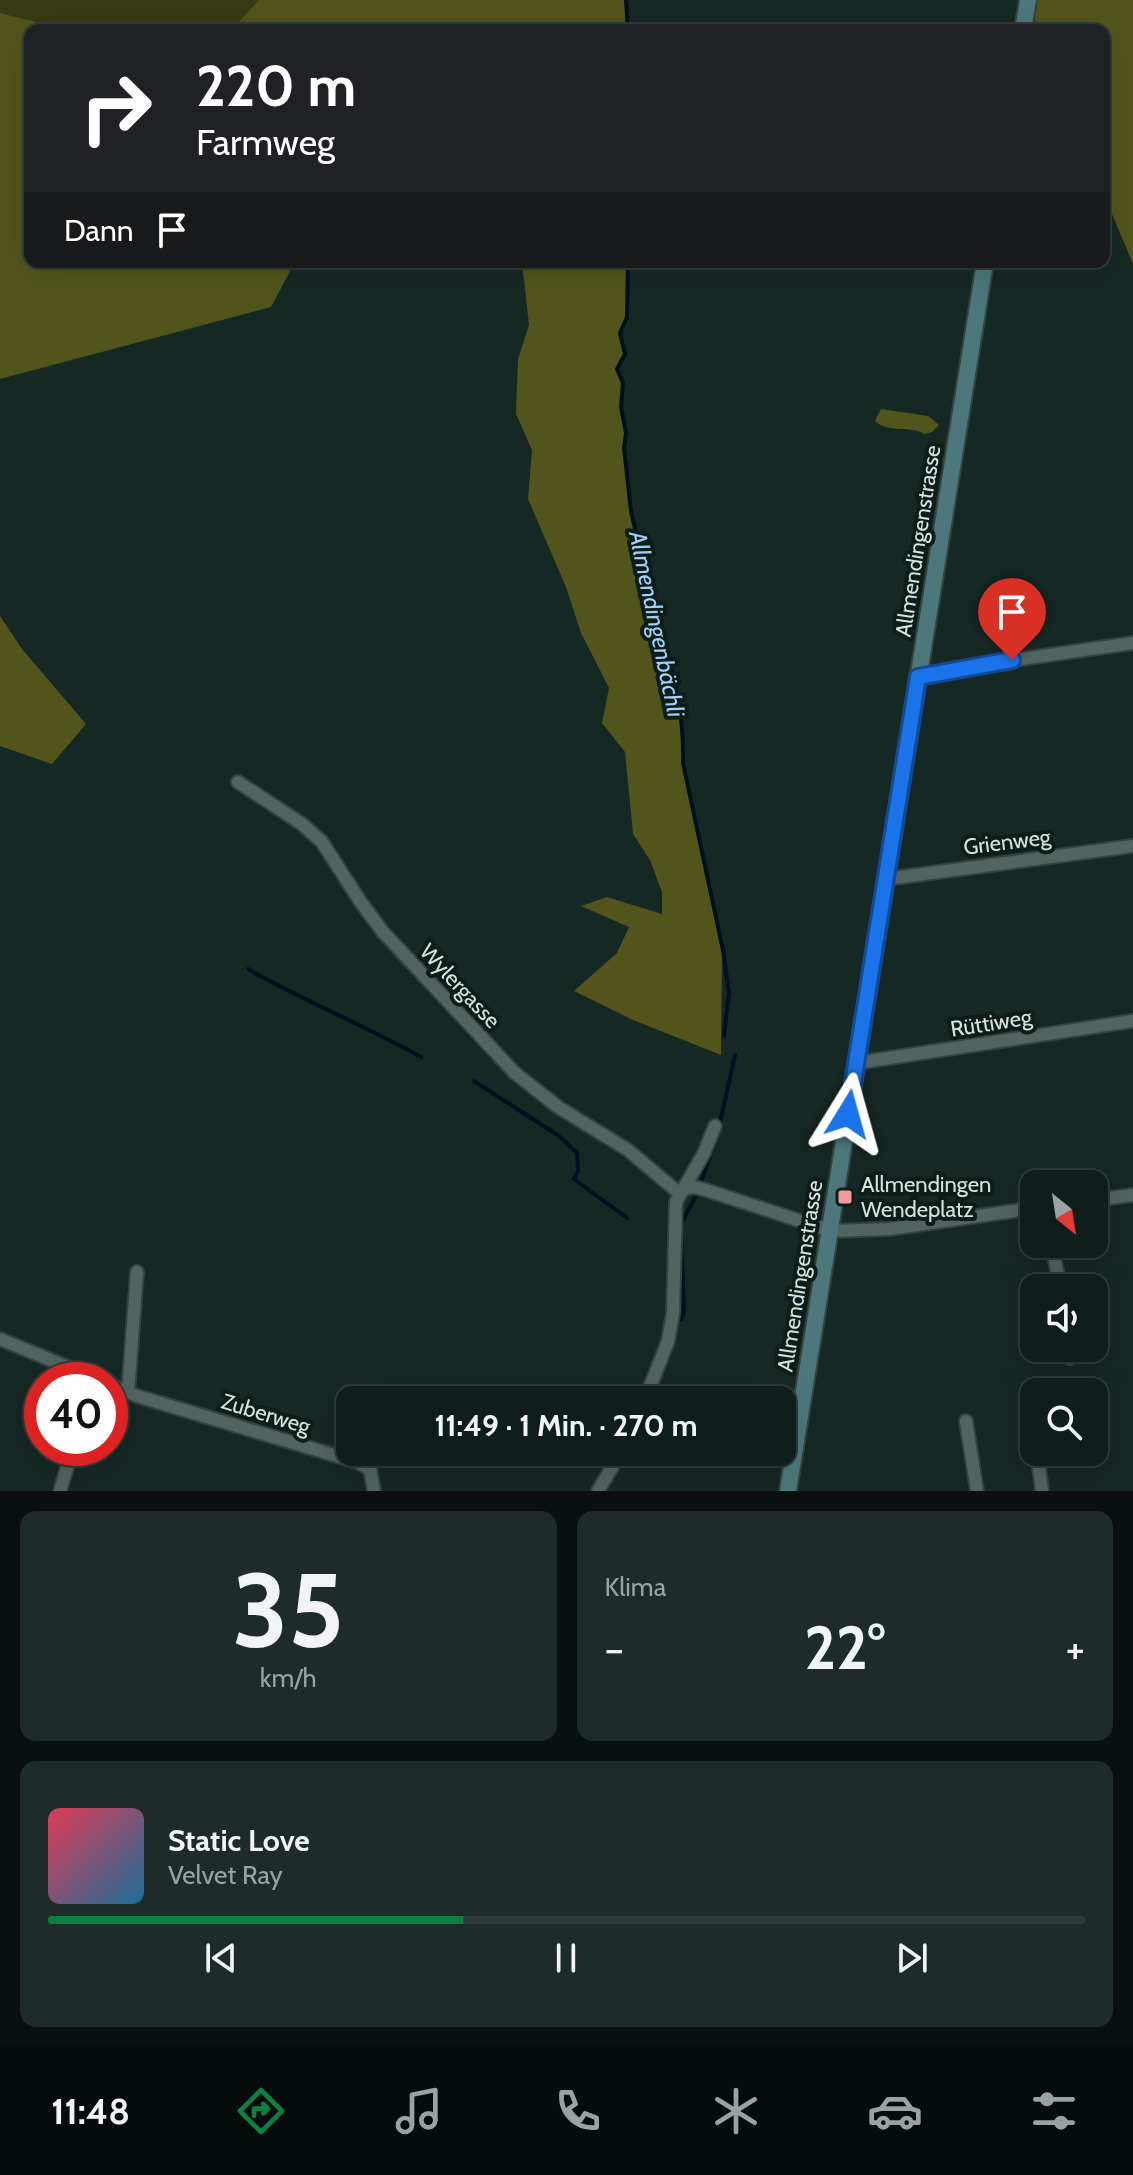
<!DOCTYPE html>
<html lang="de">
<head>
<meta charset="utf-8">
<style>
	body { margin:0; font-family:Cabin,sans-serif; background:#1e2b28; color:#f1f3f6; height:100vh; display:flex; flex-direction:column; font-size:30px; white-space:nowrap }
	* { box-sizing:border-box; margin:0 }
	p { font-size:26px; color:#9ca2a3 }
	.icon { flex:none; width:44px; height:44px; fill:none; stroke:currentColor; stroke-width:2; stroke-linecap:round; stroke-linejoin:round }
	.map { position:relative; height:1491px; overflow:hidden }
	.panel { display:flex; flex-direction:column; gap:20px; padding:20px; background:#09100f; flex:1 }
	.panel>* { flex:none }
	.top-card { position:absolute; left:24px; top:24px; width:1086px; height:244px; border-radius:16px; box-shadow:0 8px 32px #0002,0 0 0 2px #303c3a; background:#202124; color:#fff; overflow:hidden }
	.needle { width:52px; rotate:150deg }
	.tools { position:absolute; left:1020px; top:1170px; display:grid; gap:16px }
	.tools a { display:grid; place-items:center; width:88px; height:88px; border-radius:16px; background:#101e1b; box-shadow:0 8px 32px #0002,0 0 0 2px #303c3a; font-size:40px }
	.speed { position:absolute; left:24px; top:1362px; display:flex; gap:16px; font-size:40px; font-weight:700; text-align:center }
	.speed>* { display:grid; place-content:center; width:104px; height:104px; border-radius:50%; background:#101e1b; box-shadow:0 8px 32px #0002,0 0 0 2px #303c3a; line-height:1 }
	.speed .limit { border:12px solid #d22; background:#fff; color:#111 }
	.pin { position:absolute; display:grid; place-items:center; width:68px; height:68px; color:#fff; margin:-82px -34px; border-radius:50% 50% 50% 0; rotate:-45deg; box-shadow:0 0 8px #0007 }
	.pin .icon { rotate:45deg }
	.me { position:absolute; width:88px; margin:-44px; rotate:8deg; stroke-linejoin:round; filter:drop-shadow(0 0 6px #0008) }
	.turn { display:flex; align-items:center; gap:28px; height:168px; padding:0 40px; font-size:36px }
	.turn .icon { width:104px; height:104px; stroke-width:2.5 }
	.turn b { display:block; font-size:56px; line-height:68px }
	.then { display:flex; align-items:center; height:76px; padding:0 40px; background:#0003; gap:16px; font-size:30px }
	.big { font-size:60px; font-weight:700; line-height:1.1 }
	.panel .widget { flex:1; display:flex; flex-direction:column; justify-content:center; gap:12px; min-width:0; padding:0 28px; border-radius:16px; background:#1e2b28 }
	.panel .dial { align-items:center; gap:0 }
	.dial b { font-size:104px; line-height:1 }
	.song { display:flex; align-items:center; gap:24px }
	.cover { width:96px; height:96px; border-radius:12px; background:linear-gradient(135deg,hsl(350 70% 55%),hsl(200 70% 35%)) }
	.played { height:8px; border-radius:4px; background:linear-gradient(90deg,#0b8043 40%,#303c3a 40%) }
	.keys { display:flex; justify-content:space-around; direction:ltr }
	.heat { display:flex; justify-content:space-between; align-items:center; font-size:44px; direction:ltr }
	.panel .tiles { flex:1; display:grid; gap:20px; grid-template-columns:1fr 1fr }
	.widget:last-child { grid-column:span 2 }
	.trip { position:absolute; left:336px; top:1386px; width:460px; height:80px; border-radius:16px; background:#101e1b; box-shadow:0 8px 32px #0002,0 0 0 2px #303c3a; font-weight:700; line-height:80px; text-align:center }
	.tab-bar { display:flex; height:128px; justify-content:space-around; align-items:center; background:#060c0b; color:#9ca2a3 }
	.tab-bar .icon { width:56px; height:56px }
	.tab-bar .active { color:#0b8043 }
	.tab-bar b { font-size:36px; color:#f1f3f6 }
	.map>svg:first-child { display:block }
	.green { fill:#373a12 }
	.forest { fill:#51551b }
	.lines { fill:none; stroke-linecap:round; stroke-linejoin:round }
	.stream { stroke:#00101e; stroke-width:4 }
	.street-casing { stroke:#354340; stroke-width:16 }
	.secondary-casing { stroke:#354340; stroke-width:20 }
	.street { stroke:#516460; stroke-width:12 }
	.secondary { stroke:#4c787b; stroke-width:16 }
	.route-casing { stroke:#114b97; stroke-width:20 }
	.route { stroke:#1a73e8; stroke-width:14 }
	.poi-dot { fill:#f49aa1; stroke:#0d1e1a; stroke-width:3 }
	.labels { text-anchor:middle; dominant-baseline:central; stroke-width:8; stroke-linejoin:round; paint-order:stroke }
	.street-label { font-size:22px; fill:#d8e3e0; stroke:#0d1e1a }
	.poi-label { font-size:22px; fill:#d8e3e0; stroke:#0d1e1a; text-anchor:start }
	.water-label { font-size:24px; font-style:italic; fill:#9fd1fa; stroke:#0d1e1a }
</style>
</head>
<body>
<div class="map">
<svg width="1133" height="1491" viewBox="0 0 1133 1491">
	<rect width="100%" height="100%" fill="#162824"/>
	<path class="green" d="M 0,0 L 259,0 L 231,30 L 68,30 L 0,13 Z"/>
	<g class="forest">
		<path d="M 259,0 L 626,0 L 628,30 L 231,30 Z"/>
		<path d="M 1031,0 L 1133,0 L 1133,264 L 1104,195 L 1104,30 L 1039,30 L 1032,12 Z"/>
		<path d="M 0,13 L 68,30 L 30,30 L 30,262 L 295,262 L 271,307 L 0,379 Z"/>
		<path d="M 522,262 L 628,262 L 627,317 L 620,333 L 625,354 L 617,369 L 623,383 L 621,407 L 626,433 L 624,448 L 631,511 L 651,599 L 657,610 L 654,621 C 675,664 684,716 683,763 L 722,954 L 721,1055 L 633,1020 L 574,991 L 617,953 L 629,927 L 581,906 L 607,897 L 662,914 L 662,892 L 650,860 L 633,834 L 625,752 L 602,723 L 609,688 L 581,633 L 566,587 L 528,499 L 532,450 L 516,414 L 518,359 L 529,325 Z"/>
		<path d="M 881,409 L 928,416 L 939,425 L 932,432 L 925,434 C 909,425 890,434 875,421 Z"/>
		<path d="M 0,616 L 22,649 L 86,724 L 52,764 L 0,746 Z"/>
	</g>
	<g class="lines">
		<g class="stream">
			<path d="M 626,0 L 628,30"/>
			<path d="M 628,262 L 627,317 L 620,333 L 625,354 L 617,369 L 623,383 L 621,407 L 626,433 L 624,448 L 631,511 L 651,599 L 657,610 L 654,621 C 675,664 684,716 683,763 L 723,950 L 729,993 L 724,1036"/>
			<path d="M 248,969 C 304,1001 364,1025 421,1057"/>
			<path d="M 474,1081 L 559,1136 L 577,1153 L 578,1171 L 574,1179 L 627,1218"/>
			<path d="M 719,1127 L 735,1055"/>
			<path d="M 701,1182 L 717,1136"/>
			<path d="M 680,1226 L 695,1197"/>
			<path d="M 681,1235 L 684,1312 L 681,1320"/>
		</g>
		<defs>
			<g id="street">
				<path d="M 918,677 L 951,669 L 1133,643"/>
				<path d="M 238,782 L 302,824 L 322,842 L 360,901 L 383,932 L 515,1073 L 558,1107 L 628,1150 L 679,1193"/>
				<path d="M 886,879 L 1133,846"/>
				<path d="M 856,1063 L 1133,1021"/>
				<path d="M 683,1189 L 694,1187 L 706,1190 L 831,1231 L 889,1229 L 1034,1208"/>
				<path d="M 1094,1200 L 1133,1195"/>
				<path d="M 1052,1244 L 1060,1288"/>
				<path d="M 0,1339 L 99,1380"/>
				<path d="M 1068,1348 L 1070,1358"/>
				<path d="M 110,1385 L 137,1396 L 357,1462 L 370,1469 L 374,1491"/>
				<path d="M 1029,1390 L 1034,1429"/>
				<path d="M 128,1393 L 137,1272"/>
				<path d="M 645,1400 L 668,1341 L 673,1313 L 676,1202 L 704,1153 L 715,1126"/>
				<path d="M 966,1421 L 977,1491"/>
				<path d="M 1037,1452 L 1042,1491"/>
				<path d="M 60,1491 L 73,1448"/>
				<path d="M 598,1491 L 621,1452"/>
			</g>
			<g id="secondary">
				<path d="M 1023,30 L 1028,0"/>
				<path d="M 788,1491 L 985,262"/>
			</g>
		</defs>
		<use href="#street" class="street-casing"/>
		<use href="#secondary" class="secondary-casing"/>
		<use href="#street" class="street"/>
		<use href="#secondary" class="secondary"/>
	</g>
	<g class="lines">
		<defs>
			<path id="route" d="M 848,1114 L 918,677 L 1012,660"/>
		</defs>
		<use href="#route" class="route-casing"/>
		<use href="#route" class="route"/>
	</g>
	<rect class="poi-dot" x="837" y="1189" width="16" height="16" rx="4"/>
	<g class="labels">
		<g class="street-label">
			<text transform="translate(918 541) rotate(-81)">Allmendingenstrasse</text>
			<text transform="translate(1007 842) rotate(-7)">Grienweg</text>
			<text transform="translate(460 986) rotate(47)">Wylergasse</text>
			<text transform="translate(991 1023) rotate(-9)">Rüttiweg</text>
			<text transform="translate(800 1276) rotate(-81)">Allmendingenstrasse</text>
			<text transform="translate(266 1414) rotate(17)">Zuberweg</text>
		</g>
		<g class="poi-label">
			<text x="861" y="1184">Allmendingen<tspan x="861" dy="25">Wendeplatz</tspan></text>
		</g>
		<g class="water-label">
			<text transform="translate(657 624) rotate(78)">Allmendingenbächli</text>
		</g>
	</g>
</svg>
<div class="tools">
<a><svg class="needle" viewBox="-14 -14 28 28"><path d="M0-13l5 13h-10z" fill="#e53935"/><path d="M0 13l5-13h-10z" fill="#9ca2a3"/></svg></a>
<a><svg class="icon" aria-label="sound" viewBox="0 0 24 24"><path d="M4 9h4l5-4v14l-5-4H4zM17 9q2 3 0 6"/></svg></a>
<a><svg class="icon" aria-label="search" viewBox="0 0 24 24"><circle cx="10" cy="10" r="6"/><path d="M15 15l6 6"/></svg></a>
</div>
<div class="speed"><div class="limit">40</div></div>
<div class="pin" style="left:1012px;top:660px;background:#d93025"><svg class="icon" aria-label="arrive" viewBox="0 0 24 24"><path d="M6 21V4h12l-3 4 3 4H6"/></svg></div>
<svg class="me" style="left:848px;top:1114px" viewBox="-20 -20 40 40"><path d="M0-17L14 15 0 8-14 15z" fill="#1a73e8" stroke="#fff" stroke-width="4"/></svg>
<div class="trip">11:49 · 1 Min. · 270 m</div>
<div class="top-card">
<div class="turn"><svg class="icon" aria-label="right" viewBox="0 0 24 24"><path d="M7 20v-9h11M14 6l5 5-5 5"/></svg><div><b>220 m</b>Farmweg</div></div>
<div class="then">Dann<svg class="icon" aria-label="arrive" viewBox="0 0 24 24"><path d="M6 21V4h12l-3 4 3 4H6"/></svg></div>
</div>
</div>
<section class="panel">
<div class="tiles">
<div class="widget dial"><b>35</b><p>km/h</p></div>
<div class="widget"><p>Klima</p>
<div class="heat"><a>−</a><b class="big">22°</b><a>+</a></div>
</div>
<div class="widget">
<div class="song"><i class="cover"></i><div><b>Static Love</b><p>Velvet Ray</p></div></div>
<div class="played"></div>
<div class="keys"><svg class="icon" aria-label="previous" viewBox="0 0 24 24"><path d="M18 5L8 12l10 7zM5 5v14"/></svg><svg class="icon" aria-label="pause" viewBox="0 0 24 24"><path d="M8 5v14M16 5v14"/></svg><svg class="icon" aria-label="next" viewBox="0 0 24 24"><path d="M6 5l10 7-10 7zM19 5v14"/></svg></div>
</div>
</div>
</section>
<nav class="tab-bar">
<b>11:48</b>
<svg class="icon active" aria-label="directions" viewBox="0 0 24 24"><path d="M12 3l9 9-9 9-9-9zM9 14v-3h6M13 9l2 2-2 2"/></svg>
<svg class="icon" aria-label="music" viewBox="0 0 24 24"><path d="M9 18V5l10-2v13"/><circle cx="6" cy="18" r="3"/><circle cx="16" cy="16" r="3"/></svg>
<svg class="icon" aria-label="phone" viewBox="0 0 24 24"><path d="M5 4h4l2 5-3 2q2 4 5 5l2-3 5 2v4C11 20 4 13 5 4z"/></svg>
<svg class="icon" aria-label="climate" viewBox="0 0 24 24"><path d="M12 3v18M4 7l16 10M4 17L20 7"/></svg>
<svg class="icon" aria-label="car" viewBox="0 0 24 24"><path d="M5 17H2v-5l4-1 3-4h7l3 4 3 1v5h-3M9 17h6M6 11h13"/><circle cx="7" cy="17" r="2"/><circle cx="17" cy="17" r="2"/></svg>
<svg class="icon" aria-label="filters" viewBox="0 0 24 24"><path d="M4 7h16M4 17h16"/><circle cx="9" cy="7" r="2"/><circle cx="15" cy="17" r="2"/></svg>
</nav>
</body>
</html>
